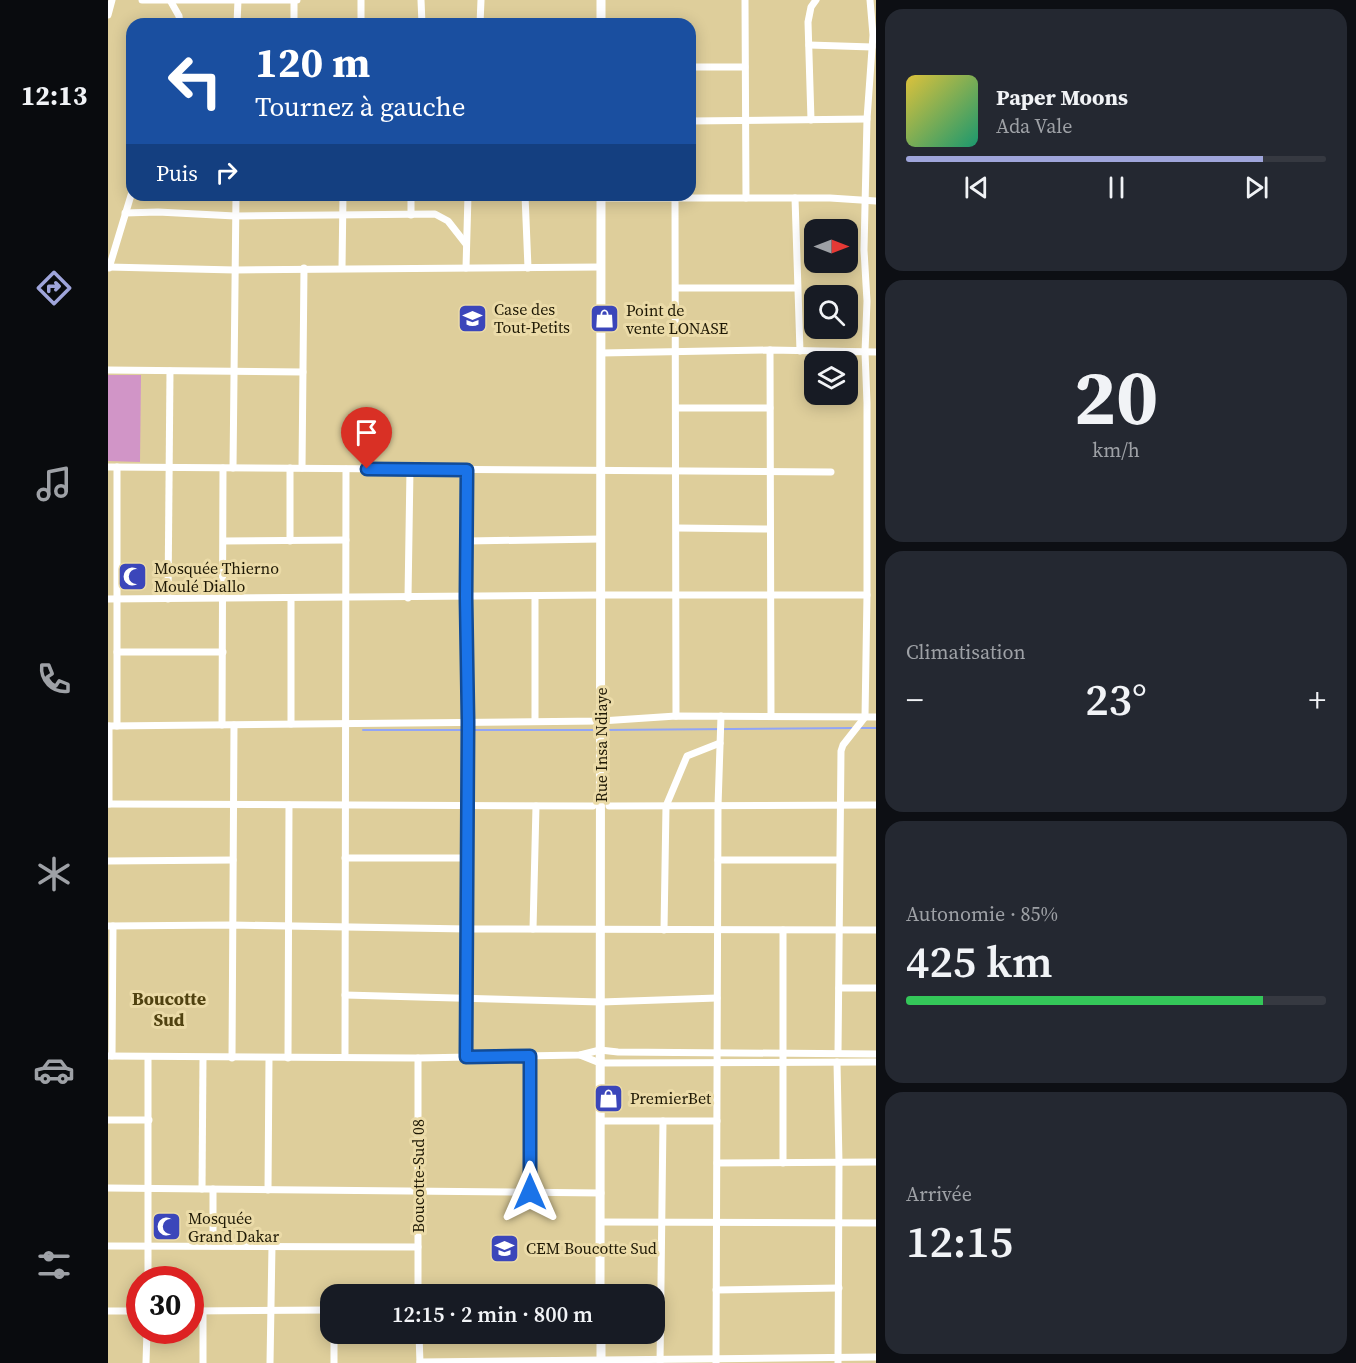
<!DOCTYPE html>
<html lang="fr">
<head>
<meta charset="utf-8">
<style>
	body { margin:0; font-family:"Source Serif 4",serif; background:#242831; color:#f1f3f6; height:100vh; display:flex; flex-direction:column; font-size:22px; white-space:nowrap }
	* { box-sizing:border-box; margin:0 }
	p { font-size:20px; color:#9ea1a6 }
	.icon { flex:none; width:33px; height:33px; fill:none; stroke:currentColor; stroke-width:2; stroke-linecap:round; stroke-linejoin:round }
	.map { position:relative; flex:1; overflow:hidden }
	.drawer { display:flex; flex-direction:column; gap:9px; padding:9px; background:#0d0f14; width:480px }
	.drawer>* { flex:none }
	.guide { position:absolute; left:18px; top:18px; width:570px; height:183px; border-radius:18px; box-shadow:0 3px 15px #0003; background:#1a4fa0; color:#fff; overflow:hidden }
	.needle { width:39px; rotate:90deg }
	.buttons { position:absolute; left:696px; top:219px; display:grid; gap:12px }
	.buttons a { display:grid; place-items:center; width:54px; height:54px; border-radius:12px; background:#171b24; box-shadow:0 3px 15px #0003; font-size:30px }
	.speed { position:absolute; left:18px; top:1266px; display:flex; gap:12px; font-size:30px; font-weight:700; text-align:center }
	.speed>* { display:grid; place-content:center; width:78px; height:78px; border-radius:50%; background:#171b24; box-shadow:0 3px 15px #0003; line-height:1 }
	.speed .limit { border:9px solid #d22; background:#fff; color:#111 }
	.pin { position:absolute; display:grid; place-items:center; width:51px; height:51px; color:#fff; margin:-62px -26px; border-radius:50% 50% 50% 0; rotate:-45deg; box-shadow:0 0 6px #0007 }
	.pin .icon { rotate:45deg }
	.me { position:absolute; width:66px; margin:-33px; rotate:0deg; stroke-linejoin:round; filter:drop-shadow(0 0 4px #0008) }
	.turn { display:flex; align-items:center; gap:21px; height:126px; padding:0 30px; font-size:27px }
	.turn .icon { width:78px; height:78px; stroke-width:2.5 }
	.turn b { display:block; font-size:42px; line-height:51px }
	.then { display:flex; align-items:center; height:57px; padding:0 30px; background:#0003; gap:12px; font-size:22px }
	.big { font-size:45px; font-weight:600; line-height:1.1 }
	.drawer .widget { flex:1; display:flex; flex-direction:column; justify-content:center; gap:9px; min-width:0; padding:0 21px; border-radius:18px; background:#242831 }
	.drawer .dial { align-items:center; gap:0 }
	.dial b { font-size:78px; line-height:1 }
	.song { display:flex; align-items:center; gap:18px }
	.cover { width:72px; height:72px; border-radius:9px; background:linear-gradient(135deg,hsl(50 70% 55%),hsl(160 70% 35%)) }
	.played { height:6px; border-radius:3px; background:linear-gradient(90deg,#9fa5db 85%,#363941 85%) }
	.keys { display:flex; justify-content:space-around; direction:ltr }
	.heat { display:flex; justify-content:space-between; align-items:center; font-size:33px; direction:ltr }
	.charge { height:9px; border-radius:4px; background:linear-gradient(90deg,#34c759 85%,#363941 0) }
	.trip { position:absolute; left:212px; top:1284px; width:345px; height:60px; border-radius:18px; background:#171b24; box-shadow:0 3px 15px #0003; font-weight:600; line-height:60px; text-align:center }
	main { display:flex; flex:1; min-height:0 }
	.dock { display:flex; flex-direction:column; width:108px; justify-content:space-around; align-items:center; background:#090b0e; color:#9ea1a6 }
	.dock .icon { width:42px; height:42px }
	.dock .active { color:#9fa5db }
	.dock b { font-size:27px; color:#f1f3f6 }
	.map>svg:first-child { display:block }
	.green { fill:#d195c7 }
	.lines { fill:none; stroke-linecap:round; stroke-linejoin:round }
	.stream { stroke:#92a5f5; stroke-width:2 }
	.street { stroke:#fff; stroke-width:7 }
	.secondary { stroke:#fff; stroke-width:9 }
	.route-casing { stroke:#114b97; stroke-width:15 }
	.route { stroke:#1a73e8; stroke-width:10 }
	.labels { text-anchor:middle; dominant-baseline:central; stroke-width:6; stroke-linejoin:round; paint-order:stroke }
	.poi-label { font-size:16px; fill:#1f1905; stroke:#ebdba8; text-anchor:start }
	.street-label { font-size:16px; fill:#1f1905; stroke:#ebdba8 }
	.neighbourhood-label { font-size:18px; font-weight:bold; fill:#504210; stroke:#ebdba8 }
</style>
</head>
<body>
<main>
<nav class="dock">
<b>12:13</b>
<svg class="icon active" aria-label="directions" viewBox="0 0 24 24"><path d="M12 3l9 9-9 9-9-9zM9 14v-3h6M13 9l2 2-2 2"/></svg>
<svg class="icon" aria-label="music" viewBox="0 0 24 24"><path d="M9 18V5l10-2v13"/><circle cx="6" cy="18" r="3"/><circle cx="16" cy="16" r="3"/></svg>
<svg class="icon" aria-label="phone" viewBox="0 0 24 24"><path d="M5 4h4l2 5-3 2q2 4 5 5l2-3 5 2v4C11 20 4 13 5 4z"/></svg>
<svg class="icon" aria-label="climate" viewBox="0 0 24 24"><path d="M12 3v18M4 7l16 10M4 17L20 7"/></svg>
<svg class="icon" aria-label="car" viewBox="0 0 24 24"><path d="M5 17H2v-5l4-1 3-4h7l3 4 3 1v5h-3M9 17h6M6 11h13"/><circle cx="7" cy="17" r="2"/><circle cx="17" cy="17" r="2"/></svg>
<svg class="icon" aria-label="filters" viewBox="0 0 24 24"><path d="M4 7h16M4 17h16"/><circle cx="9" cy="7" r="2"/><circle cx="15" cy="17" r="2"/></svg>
</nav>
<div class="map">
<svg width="768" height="1363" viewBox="0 0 768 1363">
	<rect width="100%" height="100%" fill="#dece9b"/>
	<path class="green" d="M 0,375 L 33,375 L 32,462 L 0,461 Z"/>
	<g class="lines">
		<g class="stream">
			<path d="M 750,728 L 768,728"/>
			<path d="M 255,730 L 357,730"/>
			<path d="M 363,730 L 489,730"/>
			<path d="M 495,730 L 744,728"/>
		</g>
		<g class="street">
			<path d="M 34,0 L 189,0"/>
			<path d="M 62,0 L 71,16 L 72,24"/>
			<path d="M 313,0 L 314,24"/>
			<path d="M 637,0 L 638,198"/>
			<path d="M 0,15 L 4,0"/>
			<path d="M 129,24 L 130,0"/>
			<path d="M 186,24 L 186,0"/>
			<path d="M 253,24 L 253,0"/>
			<path d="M 372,24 L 373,0"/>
			<path d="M 701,45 L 764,47"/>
			<path d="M 582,67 L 637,67"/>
			<path d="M 703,120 L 700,22 L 703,7 L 708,0"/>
			<path d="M 582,121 L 759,119"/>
			<path d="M 303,195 L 303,215"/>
			<path d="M 417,195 L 420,268"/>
			<path d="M 493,198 L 722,198 L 768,201"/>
			<path d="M 687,198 L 692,351"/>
			<path d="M 567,199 L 568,716"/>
			<path d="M 17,213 L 50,212 L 127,216 L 327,214 L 340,221 L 358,244"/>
			<path d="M 0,267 L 127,270 L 493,267"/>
			<path d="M 1,268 L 24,192"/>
			<path d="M 234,268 L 235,195"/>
			<path d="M 358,268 L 360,195"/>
			<path d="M 568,288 L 689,288"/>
			<path d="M 662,350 L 663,716"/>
			<path d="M 493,353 L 662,350 L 768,352"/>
			<path d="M 0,370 L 195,372"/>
			<path d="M 568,408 L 662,408"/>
			<path d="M 0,467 L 723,472"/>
			<path d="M 9,467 L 9,726"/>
			<path d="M 125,468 L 128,195"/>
			<path d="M 182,468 L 182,541"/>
			<path d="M 194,468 L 196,268"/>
			<path d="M 569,528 L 662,529"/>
			<path d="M 116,541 L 238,540"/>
			<path d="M 359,541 L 493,539"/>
			<path d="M 427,596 L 427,721"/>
			<path d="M 300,598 L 302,469"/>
			<path d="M 0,599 L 492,595 L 759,595"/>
			<path d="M 60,599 L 62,371"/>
			<path d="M 9,652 L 115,652"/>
			<path d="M 183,724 L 183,598"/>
			<path d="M 114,725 L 115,468"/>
			<path d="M 0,726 L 493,721 L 568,716 L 768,717"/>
			<path d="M 0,804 L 485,806"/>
			<path d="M 1,804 L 1,726"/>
			<path d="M 501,806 L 768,805"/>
			<path d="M 237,858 L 359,858"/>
			<path d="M 610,860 L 731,860"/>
			<path d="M 0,861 L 125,860"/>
			<path d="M 0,926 L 124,925 L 359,929 L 768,930"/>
			<path d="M 425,929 L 428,806"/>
			<path d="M 556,930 L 558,806 L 579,756 L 612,743"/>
			<path d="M 675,930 L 675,1163"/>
			<path d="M 731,988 L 768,988"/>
			<path d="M 237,995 L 493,1002 L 609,998"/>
			<path d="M 730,1053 L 733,751 L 735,745 L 757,717 L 759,595 L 759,403 L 757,352 L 759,301 L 756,250 L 759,119 L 765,35 L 762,0"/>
			<path d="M 472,1055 L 492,1063 L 768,1062"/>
			<path d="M 0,1056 L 310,1058 L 472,1055 L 492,1050 L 510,1052 L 768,1054"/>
			<path d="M 4,1056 L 5,926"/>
			<path d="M 422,1056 L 422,1192"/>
			<path d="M 237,1057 L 238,469"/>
			<path d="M 358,1057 L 360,721 L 358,597 L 359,470"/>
			<path d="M 124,1058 L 126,725"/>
			<path d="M 180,1058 L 181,805"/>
			<path d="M 729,1062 L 731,1163 L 730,1363"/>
			<path d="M 0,1120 L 41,1120"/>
			<path d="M 493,1121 L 609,1121"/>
			<path d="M 609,1163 L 768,1162"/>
			<path d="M 0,1188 L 493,1193"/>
			<path d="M 94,1189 L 95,1058"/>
			<path d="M 105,1189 L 105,1246"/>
			<path d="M 160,1190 L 161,1058"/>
			<path d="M 493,1222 L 768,1223"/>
			<path d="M 0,1246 L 310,1247"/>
			<path d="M 40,1280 L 40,1057"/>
			<path d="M 608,1290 L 731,1288"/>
			<path d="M 310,1294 L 310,1058"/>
			<path d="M 0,1311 L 32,1311"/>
			<path d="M 82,1311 L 222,1310"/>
			<path d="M 95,1312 L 95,1363"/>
			<path d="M 311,1334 L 312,1363"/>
			<path d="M 312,1362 L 768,1357"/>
			<path d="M 38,1363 L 39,1330"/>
			<path d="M 162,1363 L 164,1246"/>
			<path d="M 226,1363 L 226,1334"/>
			<path d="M 552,1363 L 555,1121"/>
			<path d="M 608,1363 L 610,806 L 613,716"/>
		</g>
		<g class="secondary">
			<path d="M 493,24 L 493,0"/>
			<path d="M 492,1294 L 493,195"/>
			<path d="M 493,1334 L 493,1363"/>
		</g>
	</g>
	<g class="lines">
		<defs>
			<path id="route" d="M 259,469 L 359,470 L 358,597 L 360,722 L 358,1057 L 422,1056 L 422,1192"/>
		</defs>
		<use href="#route" class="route-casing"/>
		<use href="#route" class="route"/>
	</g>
	<defs>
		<symbol id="school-square" viewBox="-11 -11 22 22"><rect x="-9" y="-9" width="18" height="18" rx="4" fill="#3b46ba" stroke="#ebdba8"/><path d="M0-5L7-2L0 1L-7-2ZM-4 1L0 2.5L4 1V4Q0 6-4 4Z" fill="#fff"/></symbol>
		<symbol id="shop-square" viewBox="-11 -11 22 22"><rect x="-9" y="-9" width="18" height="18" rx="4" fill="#3b46ba" stroke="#ebdba8"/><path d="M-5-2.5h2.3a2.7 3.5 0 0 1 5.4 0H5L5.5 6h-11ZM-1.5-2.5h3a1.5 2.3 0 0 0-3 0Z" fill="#fff"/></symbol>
		<symbol id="mosque-square" viewBox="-11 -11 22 22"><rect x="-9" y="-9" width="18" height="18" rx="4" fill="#3b46ba" stroke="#ebdba8"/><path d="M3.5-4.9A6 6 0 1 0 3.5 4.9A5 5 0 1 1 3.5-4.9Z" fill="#fff"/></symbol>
	</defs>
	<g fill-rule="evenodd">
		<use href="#school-square" x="348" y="302" width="33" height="33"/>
		<use href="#shop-square" x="480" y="302" width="33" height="33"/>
		<use href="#mosque-square" x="8" y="560" width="33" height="33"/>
		<use href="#shop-square" x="484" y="1082" width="33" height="33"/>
		<use href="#mosque-square" x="42" y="1210" width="33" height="33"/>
		<use href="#school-square" x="380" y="1232" width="33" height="33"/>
	</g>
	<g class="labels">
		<g class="poi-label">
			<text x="386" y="309">Case des<tspan x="386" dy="18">Tout-Petits</tspan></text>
			<text x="518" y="310">Point de<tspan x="518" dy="18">vente LONASE</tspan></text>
			<text x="46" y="568">Mosquée Thierno<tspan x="46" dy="18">Moulé Diallo</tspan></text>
			<text x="522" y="1098">PremierBet</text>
			<text x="80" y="1218">Mosquée<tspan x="80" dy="18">Grand Dakar</tspan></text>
			<text x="418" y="1248">CEM Boucotte Sud</text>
		</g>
		<g class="street-label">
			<text transform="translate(493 745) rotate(-90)">Rue Insa Ndiaye</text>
			<text transform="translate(310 1176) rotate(-90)">Boucotte-Sud 08</text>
		</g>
		<g class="neighbourhood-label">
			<text x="61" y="998">Boucotte<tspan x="61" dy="21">Sud</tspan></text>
		</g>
	</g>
</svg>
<div class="buttons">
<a><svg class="needle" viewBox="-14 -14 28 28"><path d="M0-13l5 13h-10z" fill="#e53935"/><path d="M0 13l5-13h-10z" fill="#9ea1a6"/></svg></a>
<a><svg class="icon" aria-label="search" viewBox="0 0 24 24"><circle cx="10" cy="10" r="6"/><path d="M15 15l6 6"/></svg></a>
<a><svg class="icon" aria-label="layers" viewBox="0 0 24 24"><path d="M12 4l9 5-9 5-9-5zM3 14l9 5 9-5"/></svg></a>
</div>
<div class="speed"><div class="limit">30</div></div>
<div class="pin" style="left:259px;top:469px;background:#d93025"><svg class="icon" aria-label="arrive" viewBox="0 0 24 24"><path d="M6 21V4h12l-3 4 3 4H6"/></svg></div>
<svg class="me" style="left:422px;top:1192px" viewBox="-20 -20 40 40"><path d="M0-17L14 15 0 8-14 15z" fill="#1a73e8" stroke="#fff" stroke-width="4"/></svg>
<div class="trip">12:15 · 2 min · 800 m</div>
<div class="guide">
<div class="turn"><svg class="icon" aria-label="left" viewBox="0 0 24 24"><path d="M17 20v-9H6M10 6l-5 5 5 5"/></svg><div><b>120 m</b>Tournez à gauche</div></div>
<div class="then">Puis<svg class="icon" aria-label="right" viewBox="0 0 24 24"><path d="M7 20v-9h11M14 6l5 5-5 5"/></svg></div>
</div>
</div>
<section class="drawer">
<div class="widget">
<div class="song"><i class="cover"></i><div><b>Paper Moons</b><p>Ada Vale</p></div></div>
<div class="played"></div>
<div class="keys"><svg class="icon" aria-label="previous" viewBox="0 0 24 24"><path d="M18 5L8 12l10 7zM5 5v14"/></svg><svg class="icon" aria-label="pause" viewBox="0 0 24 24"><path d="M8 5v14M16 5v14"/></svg><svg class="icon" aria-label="next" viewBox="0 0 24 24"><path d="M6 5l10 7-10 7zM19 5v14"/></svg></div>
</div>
<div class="widget dial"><b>20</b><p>km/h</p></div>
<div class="widget"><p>Climatisation</p>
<div class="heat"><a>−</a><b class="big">23°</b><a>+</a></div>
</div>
<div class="widget"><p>Autonomie · 85%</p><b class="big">425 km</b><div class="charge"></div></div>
<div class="widget"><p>Arrivée</p><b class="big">12:15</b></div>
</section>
</main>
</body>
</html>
